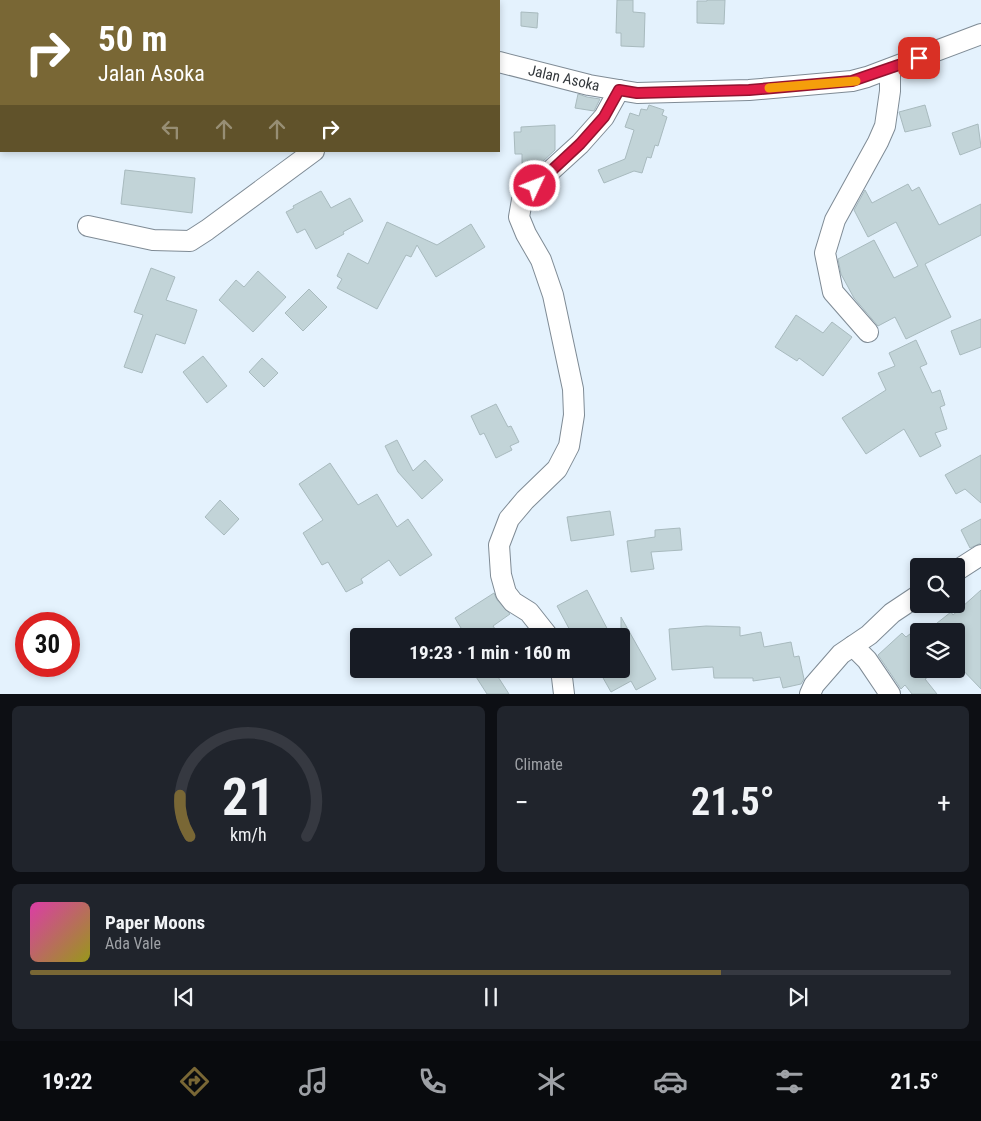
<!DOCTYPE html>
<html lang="en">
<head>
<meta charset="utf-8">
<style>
	body { margin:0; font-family:"Roboto Condensed",sans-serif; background:#20242c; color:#f1f3f6; height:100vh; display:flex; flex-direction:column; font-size:19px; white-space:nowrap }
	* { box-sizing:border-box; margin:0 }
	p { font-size:16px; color:#9ea1a6 }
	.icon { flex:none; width:28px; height:28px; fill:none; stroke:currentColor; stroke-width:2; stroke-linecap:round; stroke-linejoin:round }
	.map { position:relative; height:694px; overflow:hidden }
	.sheet { display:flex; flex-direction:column; gap:12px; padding:12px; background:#0d0f14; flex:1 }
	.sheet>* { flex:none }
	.top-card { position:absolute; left:0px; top:0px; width:500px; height:152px; box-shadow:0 2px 8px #0003; background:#796735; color:#fff; overflow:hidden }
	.buttons { position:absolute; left:910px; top:558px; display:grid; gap:10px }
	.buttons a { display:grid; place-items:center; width:55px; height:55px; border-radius:5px; background:#171b24; box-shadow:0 2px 8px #0003; font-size:25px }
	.speed { position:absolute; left:15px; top:612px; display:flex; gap:10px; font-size:25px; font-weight:700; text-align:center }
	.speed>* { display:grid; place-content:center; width:65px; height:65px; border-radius:50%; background:#171b24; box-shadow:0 2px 8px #0003; line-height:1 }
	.speed .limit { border:8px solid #d22; background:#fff; color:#111 }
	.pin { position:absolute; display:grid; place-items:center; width:42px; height:42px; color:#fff; margin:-21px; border-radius:10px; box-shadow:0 2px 8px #0006 }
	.me { position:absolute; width:55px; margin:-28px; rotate:47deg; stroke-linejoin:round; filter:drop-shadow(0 0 4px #0008) }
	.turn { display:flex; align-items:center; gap:18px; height:105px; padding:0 15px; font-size:22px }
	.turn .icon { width:65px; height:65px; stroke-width:2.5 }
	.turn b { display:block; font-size:35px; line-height:42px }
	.lanes { display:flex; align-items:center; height:48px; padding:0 15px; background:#0003; justify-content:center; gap:25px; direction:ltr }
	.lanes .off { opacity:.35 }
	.big { font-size:38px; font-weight:700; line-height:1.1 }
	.sheet .card { flex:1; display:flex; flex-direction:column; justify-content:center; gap:8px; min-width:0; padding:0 18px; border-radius:8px; background:#20242c }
	.sheet .dial { align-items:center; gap:0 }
	.dial svg { height:130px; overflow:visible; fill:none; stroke:#363941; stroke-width:7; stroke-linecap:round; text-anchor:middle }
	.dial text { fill:#f1f3f6; stroke:none }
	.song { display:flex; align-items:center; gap:15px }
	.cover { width:60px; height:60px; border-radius:8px; background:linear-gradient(135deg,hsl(320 70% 55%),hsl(60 70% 35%)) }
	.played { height:5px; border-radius:2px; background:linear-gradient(90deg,#796735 75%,#363941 75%) }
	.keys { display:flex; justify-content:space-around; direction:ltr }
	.heat { display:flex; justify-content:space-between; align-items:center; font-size:28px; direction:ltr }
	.sheet .tiles { flex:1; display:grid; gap:12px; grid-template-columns:1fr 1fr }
	.card:last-child { grid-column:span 2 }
	.trip { position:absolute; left:350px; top:628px; width:280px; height:50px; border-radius:5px; background:#171b24; box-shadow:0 2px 8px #0003; font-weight:700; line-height:50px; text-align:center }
	.menu { display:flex; height:80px; justify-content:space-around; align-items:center; background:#090b0e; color:#9ea1a6 }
	.menu .icon { width:35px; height:35px }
	.menu .current { color:#796735 }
	.menu b { font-size:22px; color:#f1f3f6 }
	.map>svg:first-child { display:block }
	.building { fill:#c2d4d8; stroke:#a8babe }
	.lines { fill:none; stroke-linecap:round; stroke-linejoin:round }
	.minor-casing { stroke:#7f8b95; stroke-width:22 }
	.minor { stroke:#fff; stroke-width:20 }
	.route-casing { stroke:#92132f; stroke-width:12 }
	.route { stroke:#e11d48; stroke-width:9 }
	.slow { stroke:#f59e0b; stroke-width:9 }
	.labels { text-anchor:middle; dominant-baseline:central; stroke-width:4; stroke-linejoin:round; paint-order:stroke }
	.street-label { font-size:15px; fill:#33383c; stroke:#fff }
</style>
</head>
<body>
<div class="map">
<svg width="981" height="694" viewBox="0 0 981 694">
	<rect width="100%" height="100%" fill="#e4f2fd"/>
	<g class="building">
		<path d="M 617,0 L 633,0 L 633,12 L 645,13 L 644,47 L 621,46 L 621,33 L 616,33 Z"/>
		<path d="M 707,0 L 725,0 L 724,24 L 697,23 L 697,1 L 707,1 Z"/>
		<path d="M 521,12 L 538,13 L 537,28 L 521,26 Z"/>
		<path d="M 578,94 L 587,97 L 600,99 L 594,111 L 575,108 Z"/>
		<path d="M 649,105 L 664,110 L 662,115 L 667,117 L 658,146 L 655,145 L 651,158 L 647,157 L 642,173 L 634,171 L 604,183 L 598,170 L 625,159 L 634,130 L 625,127 L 630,113 L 639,116 L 641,109 L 647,110 Z"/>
		<path d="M 925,105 L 931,126 L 905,132 L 899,112 Z"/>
		<path d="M 978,124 L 981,147 L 960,155 L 952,133 Z"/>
		<path d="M 555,125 L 555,150 L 541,163 L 522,164 L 522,154 L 515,154 L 514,132 L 521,132 L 521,127 Z"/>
		<path d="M 125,170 L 195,178 L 192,213 L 121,204 Z"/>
		<path d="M 908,184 L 912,191 L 919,187 L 939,225 L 981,204 L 981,235 L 925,264 L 951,317 L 906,339 L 895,317 L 878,326 L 854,298 L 841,274 L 838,259 L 874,240 L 894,278 L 918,266 L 896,222 L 868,237 L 854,210 L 865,190 L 872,203 Z"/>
		<path d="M 321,191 L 331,208 L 350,198 L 363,221 L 343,232 L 344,234 L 316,249 L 305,229 L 297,233 L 286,212 L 294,208 L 293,206 Z"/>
		<path d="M 387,222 L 437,245 L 471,224 L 485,247 L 436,277 L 417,245 L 411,257 L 406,255 L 377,309 L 337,288 L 342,279 L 337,276 L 348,253 L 368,264 Z"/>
		<path d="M 151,268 L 175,277 L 166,300 L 197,310 L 185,344 L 156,334 L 142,373 L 124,367 L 143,315 L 134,312 Z"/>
		<path d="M 258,271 L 286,297 L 253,332 L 219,300 L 236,280 L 244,287 Z"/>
		<path d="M 309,289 L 327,307 L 303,331 L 285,313 Z"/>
		<path d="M 796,315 L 823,333 L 832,322 L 852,337 L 823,376 L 799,358 L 797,361 L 775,347 Z"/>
		<path d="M 981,319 L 981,347 L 960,355 L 951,331 Z"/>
		<path d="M 916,340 L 927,364 L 920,367 L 932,393 L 940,390 L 945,405 L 940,407 L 947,429 L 935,433 L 941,446 L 920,457 L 904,429 L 866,454 L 842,418 L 886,390 L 878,373 L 895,366 L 889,353 Z"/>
		<path d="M 203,356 L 227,386 L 207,403 L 183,372 Z"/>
		<path d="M 262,358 L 278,373 L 264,387 L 249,372 Z"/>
		<path d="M 496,404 L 508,427 L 511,426 L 519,442 L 510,446 L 512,450 L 496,458 L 484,433 L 480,435 L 471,416 Z"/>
		<path d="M 397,440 L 413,471 L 425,460 L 443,480 L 422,499 L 398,472 L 385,446 Z"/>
		<path d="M 981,455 L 981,503 L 965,489 L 956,494 L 945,475 Z"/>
		<path d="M 330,463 L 358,505 L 377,494 L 397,527 L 408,519 L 432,555 L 400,576 L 389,560 L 361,579 L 363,583 L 346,592 L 328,562 L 322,565 L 303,533 L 323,520 L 299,484 Z"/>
		<path d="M 220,500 L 239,519 L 224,535 L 205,517 Z"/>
		<path d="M 610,511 L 614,535 L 571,541 L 567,517 Z"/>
		<path d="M 981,519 L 981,543 L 970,548 L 961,530 Z"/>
		<path d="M 680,528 L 682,550 L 651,552 L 654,569 L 631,572 L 627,541 L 655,537 L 655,530 Z"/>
		<path d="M 587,590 L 611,636 L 573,636 L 557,606 Z"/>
		<path d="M 981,590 L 981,689 L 956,663 L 956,631 L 927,631 L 951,612 L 953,615 Z"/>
		<path d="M 494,593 L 497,600 L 510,614 L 493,626 L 500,636 L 448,636 L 461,628 L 455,618 Z"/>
		<path d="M 621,617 L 656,679 L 636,690 L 631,681 L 611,692 L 598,669 L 621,669 Z"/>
		<path d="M 706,626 L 740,627 L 740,636 L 761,632 L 764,647 L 791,642 L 794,657 L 799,656 L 804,679 L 801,684 L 783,688 L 780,677 L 753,681 L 753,678 L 714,678 L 713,667 L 672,670 L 669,629 Z"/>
		<path d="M 919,627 L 919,669 L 940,669 L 925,679 L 937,694 L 912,694 L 905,685 L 901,689 L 878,655 L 902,633 L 906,637 Z"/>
		<path d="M 471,669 L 493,669 L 509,694 L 487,694 Z"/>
	</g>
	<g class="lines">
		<defs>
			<g id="minor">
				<path d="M 390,0 L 391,1"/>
				<path d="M 499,62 L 589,85 L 637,93 L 749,90 L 852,81 L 867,77 L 981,34"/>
				<path d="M 88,226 L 153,240 L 190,241 L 207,230 L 314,151"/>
				<path d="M 868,332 L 833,292 L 825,253 L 835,220 L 878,142 L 885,126 L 890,91 L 890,69"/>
				<path d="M 956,571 L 981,555"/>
				<path d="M 548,636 L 529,612 L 513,602 L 506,593 L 501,575 L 499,545 L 509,519 L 525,500 L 557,469 L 569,446 L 574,415 L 573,389 L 553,295 L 541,260 L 526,234 L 519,217 L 522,200 L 535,185 L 580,144 L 604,117 L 619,90"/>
				<path d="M 853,646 L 867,660 L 890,694"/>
				<path d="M 561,669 L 564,694"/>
				<path d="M 810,694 L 814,685 L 841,654 L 869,635 L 892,613 L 919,595"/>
			</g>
		</defs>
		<use href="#minor" class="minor-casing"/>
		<use href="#minor" class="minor"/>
	</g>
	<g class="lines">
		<defs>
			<path id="route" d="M 535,186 L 580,144 L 604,117 L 619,90 L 637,93 L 749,90 L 852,81 L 919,58"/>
		</defs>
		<use href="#route" class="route-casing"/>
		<use href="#route" class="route"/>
		<path class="slow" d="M 769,88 L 856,81"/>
	</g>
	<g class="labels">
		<g class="street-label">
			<text transform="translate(564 78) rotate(13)">Jalan Asoka</text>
		</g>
	</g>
</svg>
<div class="buttons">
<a><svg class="icon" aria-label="search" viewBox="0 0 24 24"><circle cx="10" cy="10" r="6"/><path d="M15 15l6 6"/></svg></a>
<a><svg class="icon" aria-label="layers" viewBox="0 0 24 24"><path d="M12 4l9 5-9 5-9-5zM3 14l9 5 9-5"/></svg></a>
</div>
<div class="speed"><div class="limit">30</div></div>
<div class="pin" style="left:919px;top:58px;background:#d93025"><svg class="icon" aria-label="arrive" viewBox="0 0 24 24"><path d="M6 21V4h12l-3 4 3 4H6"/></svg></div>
<svg class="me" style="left:535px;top:186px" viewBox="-20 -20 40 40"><circle r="17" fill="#e11d48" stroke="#fff" stroke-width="3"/><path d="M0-11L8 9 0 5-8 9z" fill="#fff"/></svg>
<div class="trip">19:23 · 1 min · 160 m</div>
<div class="top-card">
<div class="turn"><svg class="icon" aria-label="right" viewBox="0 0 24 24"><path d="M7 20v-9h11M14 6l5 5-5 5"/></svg><div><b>50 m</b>Jalan Asoka</div></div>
<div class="lanes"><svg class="icon off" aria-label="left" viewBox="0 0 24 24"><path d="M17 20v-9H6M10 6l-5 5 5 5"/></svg><svg class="icon off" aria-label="ahead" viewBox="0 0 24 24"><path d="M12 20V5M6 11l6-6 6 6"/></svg><svg class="icon off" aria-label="ahead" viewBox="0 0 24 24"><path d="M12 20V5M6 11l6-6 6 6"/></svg><svg class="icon" aria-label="right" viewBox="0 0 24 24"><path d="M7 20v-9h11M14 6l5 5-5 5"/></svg></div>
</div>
</div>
<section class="sheet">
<div class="tiles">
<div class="card dial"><svg viewBox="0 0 100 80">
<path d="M14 69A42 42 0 1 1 86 69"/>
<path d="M14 69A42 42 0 0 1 8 44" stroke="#796735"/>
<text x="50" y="56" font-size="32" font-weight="700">21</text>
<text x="50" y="72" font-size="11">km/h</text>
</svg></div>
<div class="card"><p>Climate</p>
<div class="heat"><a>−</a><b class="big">21.5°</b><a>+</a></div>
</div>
<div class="card">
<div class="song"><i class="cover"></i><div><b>Paper Moons</b><p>Ada Vale</p></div></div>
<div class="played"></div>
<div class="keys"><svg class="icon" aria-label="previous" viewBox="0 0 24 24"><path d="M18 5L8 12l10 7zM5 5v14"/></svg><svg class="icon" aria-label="pause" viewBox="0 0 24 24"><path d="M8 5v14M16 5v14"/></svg><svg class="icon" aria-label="next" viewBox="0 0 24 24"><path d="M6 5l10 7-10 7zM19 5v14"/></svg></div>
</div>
</div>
</section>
<nav class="menu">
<b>19:22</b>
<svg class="icon current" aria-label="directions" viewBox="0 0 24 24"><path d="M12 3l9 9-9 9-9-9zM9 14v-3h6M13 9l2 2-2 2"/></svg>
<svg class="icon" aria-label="music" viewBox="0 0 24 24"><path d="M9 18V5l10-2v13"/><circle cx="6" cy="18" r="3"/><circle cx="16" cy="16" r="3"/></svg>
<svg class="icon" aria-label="phone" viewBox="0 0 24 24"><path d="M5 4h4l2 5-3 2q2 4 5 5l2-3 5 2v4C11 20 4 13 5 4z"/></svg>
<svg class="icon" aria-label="climate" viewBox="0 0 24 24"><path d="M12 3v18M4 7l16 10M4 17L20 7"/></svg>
<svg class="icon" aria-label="car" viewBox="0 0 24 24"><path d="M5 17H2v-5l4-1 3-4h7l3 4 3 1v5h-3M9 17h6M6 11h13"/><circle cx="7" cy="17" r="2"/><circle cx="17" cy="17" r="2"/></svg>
<svg class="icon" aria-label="filters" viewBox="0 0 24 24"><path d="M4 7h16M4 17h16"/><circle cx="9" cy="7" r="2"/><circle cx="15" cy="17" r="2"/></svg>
<b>21.5°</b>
</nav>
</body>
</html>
